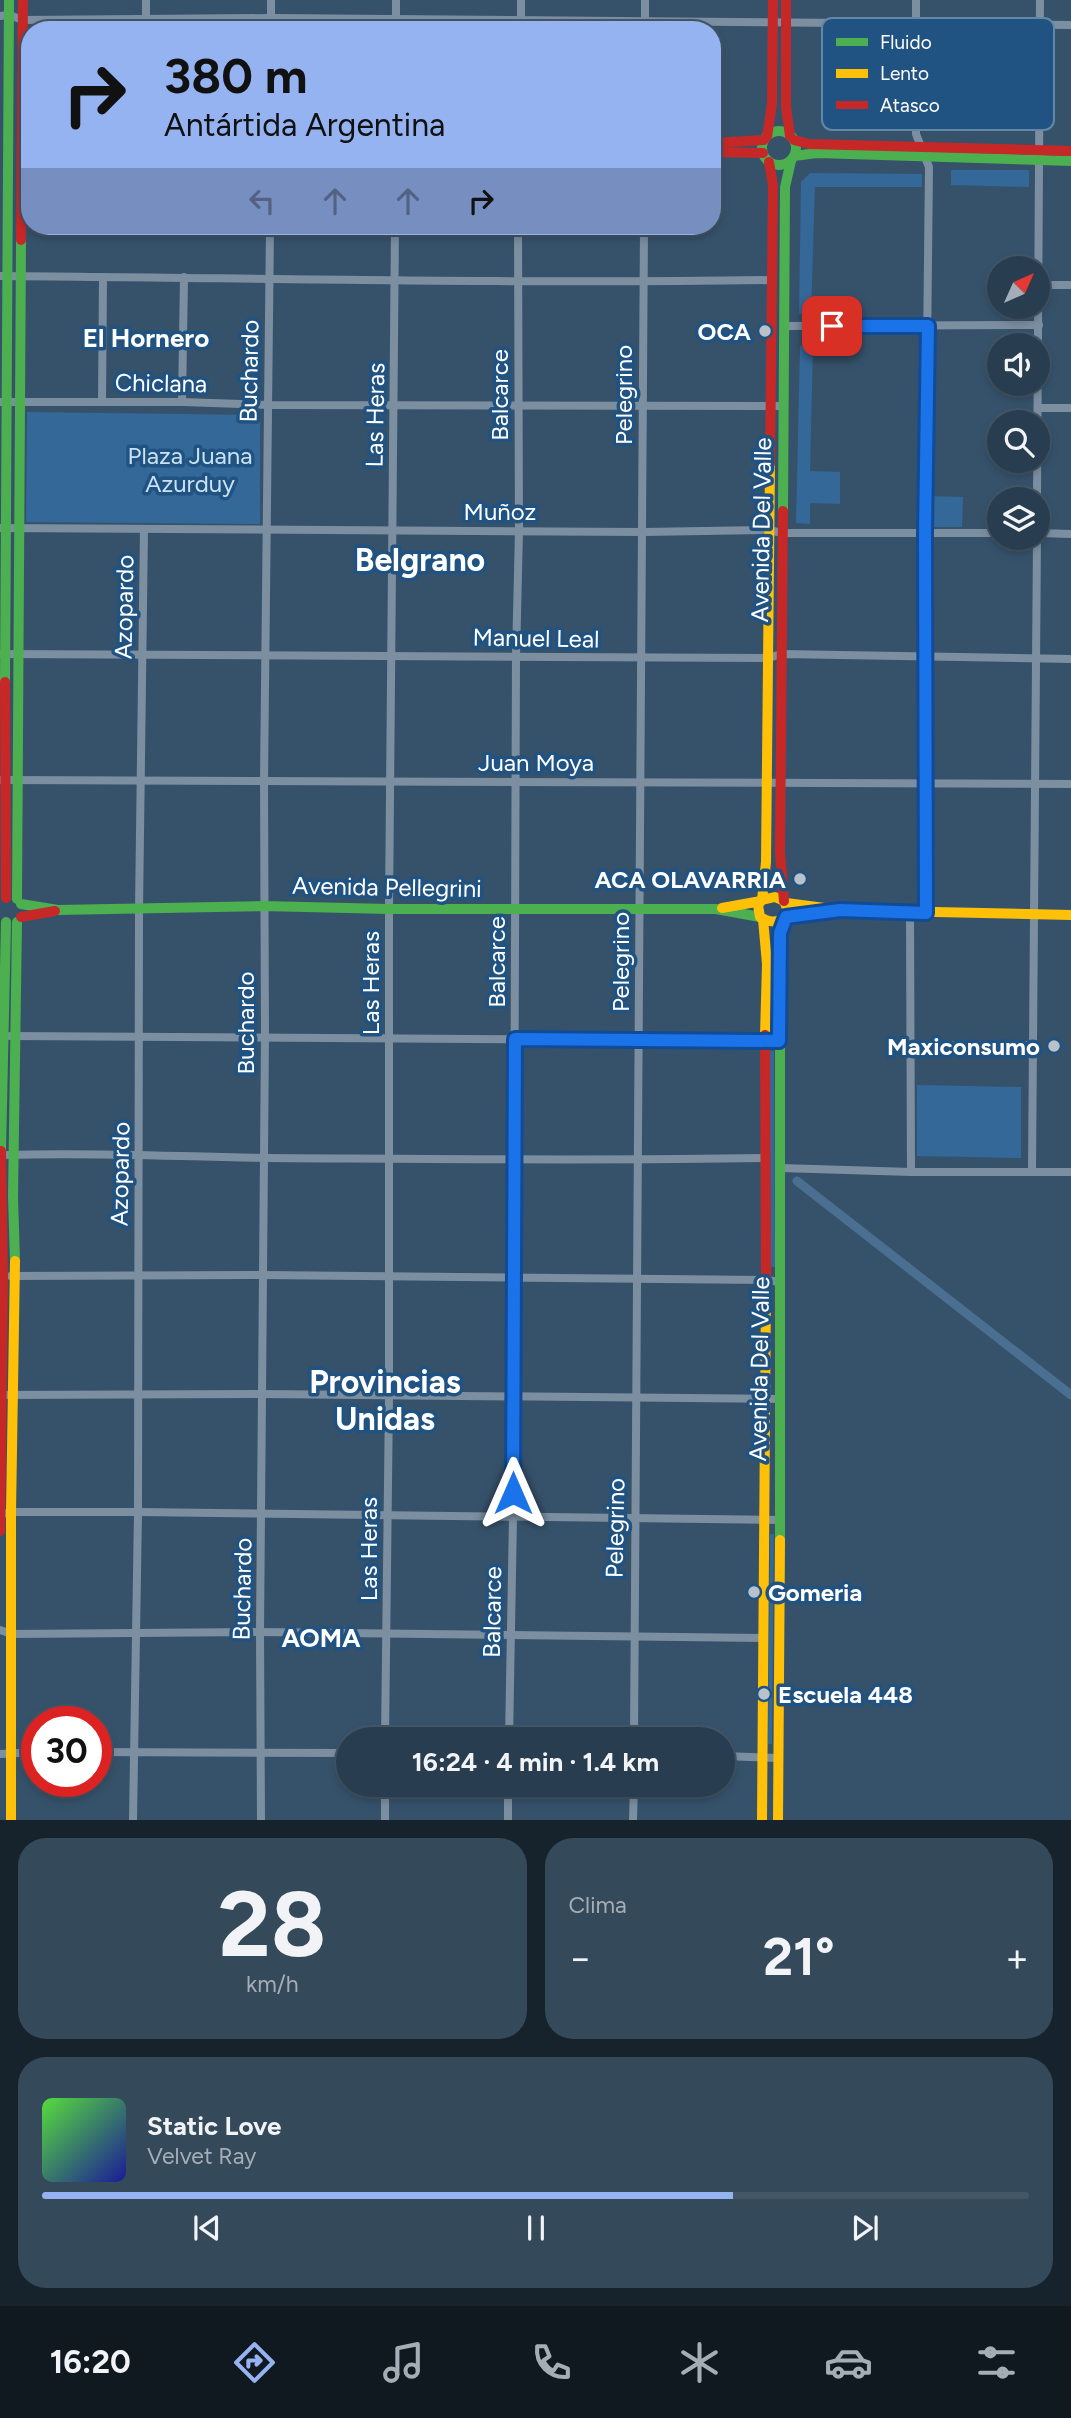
<!DOCTYPE html>
<html lang="es">
<head>
<meta charset="utf-8">
<style>
	body { margin:0; font-family:Figtree,sans-serif; background:#34495a; color:#f1f3f6; height:100vh; display:flex; flex-direction:column; font-size:26px; white-space:nowrap }
	* { box-sizing:border-box; margin:0 }
	p { font-size:23px; color:#a5aeb7 }
	.icon { flex:none; width:38px; height:38px; fill:none; stroke:currentColor; stroke-width:2; stroke-linecap:round; stroke-linejoin:round }
	.map { position:relative; height:1820px; overflow:hidden }
	.panel { display:flex; flex-direction:column; gap:18px; padding:18px; background:#16222c; flex:1 }
	.panel>* { flex:none }
	.hud { position:absolute; left:21px; top:21px; width:700px; height:214px; border-radius:28px; box-shadow:0 4px 10px #0003,0 0 0 2px #445767; background:#95b2f1; color:#111; overflow:hidden }
	.needle { width:46px; rotate:45deg }
	.buttons { position:absolute; left:987px; top:256px; display:grid; gap:14px }
	.buttons a { display:grid; place-items:center; width:63px; height:63px; border-radius:50%; background:#283e50; box-shadow:0 4px 10px #0003,0 0 0 2px #445767; font-size:35px }
	.speed { position:absolute; left:21px; top:1706px; display:flex; gap:14px; font-size:35px; font-weight:700; text-align:center }
	.speed>* { display:grid; place-content:center; width:91px; height:91px; border-radius:50%; background:#283e50; box-shadow:0 4px 10px #0003,0 0 0 2px #445767; line-height:1 }
	.speed .limit { border:10px solid #d22; background:#fff; color:#111 }
	.pin { position:absolute; display:grid; place-items:center; width:60px; height:60px; color:#fff; margin:-30px; border-radius:14px; box-shadow:0 4px 10px #0006 }
	.me { position:absolute; width:77px; margin:-38px; rotate:0deg; stroke-linejoin:round; filter:drop-shadow(0 0 5px #0008) }
	.turn { display:flex; align-items:center; gap:24px; height:147px; padding:0 28px; font-size:32px }
	.turn .icon { width:91px; height:91px; stroke-width:2.5 }
	.turn b { display:block; font-size:49px; line-height:60px }
	.lanes { display:flex; align-items:center; height:66px; padding:0 28px; background:#0003; justify-content:center; gap:35px; direction:ltr }
	.lanes .off { opacity:.35 }
	.big { font-size:52px; font-weight:700; line-height:1.1 }
	.panel .tile { flex:1; display:flex; flex-direction:column; justify-content:center; gap:10px; min-width:0; padding:0 24px; border-radius:28px; background:#34495a }
	.panel .dial { align-items:center; gap:0 }
	.dial b { font-size:91px; line-height:1 }
	.song { display:flex; align-items:center; gap:21px }
	.cover { width:84px; height:84px; border-radius:10px; background:linear-gradient(135deg,hsl(110 70% 55%),hsl(240 70% 35%)) }
	.played { height:7px; border-radius:4px; background:linear-gradient(90deg,#95b2f1 70%,#445767 70%) }
	.keys { display:flex; justify-content:space-around; direction:ltr }
	.heat { display:flex; justify-content:space-between; align-items:center; font-size:38px; direction:ltr }
	.panel .tiles { flex:1; display:grid; gap:18px; grid-template-columns:1fr 1fr }
	.tile:last-child { grid-column:span 2 }
	.trip { position:absolute; left:336px; top:1727px; width:399px; height:70px; border-radius:35px; background:#283e50; box-shadow:0 4px 10px #0003,0 0 0 2px #445767; font-weight:700; line-height:70px; text-align:center }
	.menu { display:flex; height:112px; justify-content:space-around; align-items:center; background:#101920; color:#a5aeb7 }
	.menu .icon { width:49px; height:49px }
	.menu .current { color:#95b2f1 }
	.menu b { font-size:32px; color:#f1f3f6 }
	.map>svg:first-child { display:block }
	.green { fill:#336899 }
	.lines { fill:none; stroke-linecap:round; stroke-linejoin:round }
	.canal { stroke:#4b6f90; stroke-width:9 }
	.street { stroke:#7c8fa1; stroke-width:8 }
	.fast { stroke:#4caf50; stroke-width:10 }
	.slow { stroke:#ffc107; stroke-width:10 }
	.jam { stroke:#c62828; stroke-width:10 }
	.route-casing { stroke:#114b97; stroke-width:18 }
	.route { stroke:#1a73e8; stroke-width:12 }
	.poi-dot { fill:#b9c2cb; stroke:#205381; stroke-width:2.5 }
	.labels { text-anchor:middle; dominant-baseline:central; stroke-width:7; stroke-linejoin:round; paint-order:stroke }
	.poi-label { font-size:24px; font-weight:bold; fill:#fff; stroke:#205381; text-anchor:end }
	.street-label { font-size:24px; fill:#fff; stroke:#205381 }
	.park-label { font-size:24px; fill:#cae2f6; stroke:#205381 }
	.neighbourhood-label { font-size:26px; font-weight:bold; fill:#fff; stroke:#205381 }
	.district-label { font-size:32px; font-weight:bold; fill:#fff; stroke:#205381 }
	.key { fill:#205381; stroke:#6387a7; stroke-width:2 }
	.key-label { font-size:19px; fill:#fff }
</style>
</head>
<body>
<div class="map">
<svg width="1071" height="1820" viewBox="0 0 1071 1820">
	<rect width="100%" height="100%" fill="#36526b"/>
	<g class="green">
		<path d="M 951,170 L 1029,170 L 1029,187 L 951,185 Z"/>
		<path d="M 810,173 L 922,174 L 922,187 L 815,187 L 811,314 L 799,314 L 801,182 Z"/>
		<path d="M 800,346 L 813,346 L 810,471 L 840,472 L 840,504 L 810,503 L 810,524 L 796,523 Z"/>
		<path d="M 27,412 L 260,415 L 260,524 L 26,522 Z"/>
		<path d="M 930,496 L 963,497 L 962,527 L 930,527 Z"/>
		<path d="M 769,1051 L 774,1051 L 775,1267 L 771,1267 Z"/>
		<path d="M 917,1085 L 1021,1087 L 1021,1158 L 917,1156 Z"/>
		<path d="M 770,1534 L 774,1534 L 772,1744 L 768,1744 Z"/>
	</g>
	<g class="lines">
		<path class="canal" d="M 797,1181 L 1071,1395"/>
		<g class="street">
			<path d="M 396,0 L 396,30"/>
			<path d="M 916,0 L 916,134 L 929,167 L 925,534 L 926,913"/>
			<path d="M 0,16 L 9,15 L 23,20 L 271,18 L 1071,25"/>
			<path d="M 146,30 L 146,0"/>
			<path d="M 271,30 L 271,0"/>
			<path d="M 521,30 L 521,0"/>
			<path d="M 645,30 L 645,0"/>
			<path d="M 0,276 C 257,278 514,284 772,280"/>
			<path d="M 1040,285 L 1071,285"/>
			<path d="M 785,326 L 1039,325"/>
			<path d="M 0,402 L 182,402 L 269,405 L 784,406"/>
			<path d="M 102,402 L 103,277"/>
			<path d="M 182,402 L 184,277"/>
			<path d="M 1040,408 L 1071,408"/>
			<path d="M 1037,499 L 1040,0"/>
			<path d="M 0,528 L 643,532 L 768,530 L 783,533 L 999,533"/>
			<path d="M 1038,533 L 1071,534"/>
			<path d="M 0,654 L 769,658 L 781,654 L 1071,659"/>
			<path d="M 0,780 L 1071,784"/>
			<path d="M 910,913 L 911,1172"/>
			<path d="M 10,1036 L 779,1041"/>
			<path d="M 912,1045 L 1032,1045"/>
			<path d="M 8,1155 C 95,1152 181,1157 267,1158 C 433,1159 599,1161 765,1158"/>
			<path d="M 781,1168 L 911,1172 L 1071,1172"/>
			<path d="M 1032,1171 L 1037,537"/>
			<path d="M 11,1276 L 263,1275 L 766,1280 L 781,1282"/>
			<path d="M 0,1395 L 262,1394 L 781,1399"/>
			<path d="M 0,1515 L 11,1512 L 138,1512 L 779,1520"/>
			<path d="M 0,1630 L 12,1634 L 260,1632 L 763,1638"/>
			<path d="M 385,1740 L 389,1397 L 389,909 L 395,226"/>
			<path d="M 509,1740 L 513,1517 L 516,656 L 519,531 L 518,226"/>
			<path d="M 634,1740 L 644,226"/>
			<path d="M 96,1752 L 348,1753"/>
			<path d="M 0,1754 L 37,1752"/>
			<path d="M 723,1756 L 779,1758"/>
			<path d="M 385,1785 L 385,1820"/>
			<path d="M 133,1820 L 138,1512 L 139,910 L 144,529"/>
			<path d="M 261,1820 L 260,1632 L 265,1036 L 264,780 L 270,226"/>
			<path d="M 508,1820 L 508,1785"/>
			<path d="M 633,1820 L 634,1785"/>
		</g>
		<g class="fast">
			<circle cx="779" cy="148" r="17"/>
			<path d="M 794,156 L 817,153 L 1071,161"/>
			<path d="M 783,511 L 785,187 L 791,161"/>
			<path d="M 5,682 L 9,0"/>
			<path d="M 17,899 L 21,240"/>
			<path d="M 21,904 L 58,910 L 263,906 L 389,909 L 716,909 L 760,917"/>
			<path d="M 1,1151 L 6,922"/>
			<path d="M 15,1261 L 13,1197 L 17,922"/>
			<path d="M 780,1540 L 780,933 L 784,919"/>
		</g>
		<g class="slow">
			<path d="M 762,900 L 775,897 L 784,901 L 788,911 L 786,917 C 777,923 769,923 760,917 L 758,905 L 762,900 L 766,862 L 770,464"/>
			<path d="M 786,903 L 840,910 L 1071,915"/>
			<path d="M 722,908 L 761,901"/>
			<path d="M 763,919 L 767,964 L 765,1035"/>
			<path d="M 11,1820 L 11,1512 L 15,1261"/>
			<path d="M 762,1820 L 766,1286"/>
			<path d="M 778,1820 L 780,1540"/>
		</g>
		<g class="jam">
			<path d="M 786,0 L 786,107 L 790,136"/>
			<path d="M 767,137 L 772,104 L 773,0"/>
			<path d="M 794,140 L 809,144 L 1071,151"/>
			<path d="M 712,143 L 764,140"/>
			<path d="M 712,152 L 763,153"/>
			<path d="M 769,162 L 773,186 L 770,464"/>
			<path d="M 21,240 L 23,0"/>
			<path d="M 783,511 L 780,852 L 784,901"/>
			<path d="M 5,682 L 6,898"/>
			<path d="M 21,917 L 55,911"/>
			<path d="M 786,917 L 827,912"/>
			<path d="M 765,1035 L 766,1286"/>
			<path d="M 0,1531 L 3,1277 L 1,1151"/>
		</g>
	</g>
	<g class="lines">
		<defs>
			<path id="route" d="M 513,1493 L 515,1039 L 779,1041 L 780,933 L 786,917 L 840,910 L 926,913 L 925,534 L 928,326 L 832,326"/>
		</defs>
		<use href="#route" class="route-casing"/>
		<use href="#route" class="route"/>
	</g>
	<g class="poi-dot">
		<circle cx="765" cy="331" r="7"/>
		<circle cx="800" cy="879" r="7"/>
		<circle cx="1054" cy="1046" r="7"/>
		<circle cx="754" cy="1592" r="7"/>
		<circle cx="764" cy="1694" r="7"/>
	</g>
	<g class="labels">
		<g class="poi-label">
			<text x="751" y="331">OCA</text>
			<text x="786" y="879">ACA OLAVARRIA</text>
			<text x="1040" y="1046">Maxiconsumo</text>
			<text x="768" y="1592" text-anchor="start">Gomeria</text>
			<text x="778" y="1694" text-anchor="start">Escuela 448</text>
		</g>
		<g class="street-label">
			<text transform="translate(249 371) rotate(-89)">Buchardo</text>
			<text transform="translate(161 383) rotate(1)">Chiclana</text>
			<text transform="translate(499 395) rotate(-90)">Balcarce</text>
			<text transform="translate(623 395) rotate(-90)">Pelegrino</text>
			<text transform="translate(375 415) rotate(-89)">Las Heras</text>
			<text x="500" y="511">Muñoz</text>
			<text transform="translate(761 530) rotate(-89)">Avenida Del Valle</text>
			<text transform="translate(124 607) rotate(-89)">Azopardo</text>
			<text transform="translate(536 638) rotate(1)">Manuel Leal</text>
			<text x="536" y="762">Juan Moya</text>
			<text transform="translate(387 887) rotate(1)">Avenida Pellegrini</text>
			<text transform="translate(496 962) rotate(-90)">Balcarce</text>
			<text transform="translate(620 962) rotate(-90)">Pelegrino</text>
			<text transform="translate(370 983) rotate(-90)">Las Heras</text>
			<text transform="translate(245 1023) rotate(-90)">Buchardo</text>
			<text transform="translate(120 1174) rotate(-89)">Azopardo</text>
			<text transform="translate(759 1369) rotate(-89)">Avenida Del Valle</text>
			<text transform="translate(615 1528) rotate(-89)">Pelegrino</text>
			<text transform="translate(368 1549) rotate(-90)">Las Heras</text>
			<text transform="translate(242 1589) rotate(-89)">Buchardo</text>
			<text transform="translate(492 1612) rotate(-89)">Balcarce</text>
		</g>
		<g class="park-label">
			<text x="190" y="455">Plaza Juana<tspan x="190" dy="28">Azurduy</tspan></text>
		</g>
		<g class="neighbourhood-label">
			<text x="146" y="338">El Hornero</text>
			<text x="321" y="1638">AOMA</text>
		</g>
		<g class="district-label">
			<text x="420" y="560">Belgrano</text>
			<text x="385" y="1382">Provincias<tspan x="385" dy="37">Unidas</tspan></text>
		</g>
	</g>
	<rect x="822" y="18" width="232" height="112" rx="10" class="key"/>
	<rect x="836" y="38" width="32" height="8" fill="#4caf50"/>
	<rect x="836" y="69" width="32" height="9" fill="#ffc107"/>
	<rect x="836" y="101" width="32" height="8" fill="#c62828"/>
	<g class="key-label">
		<text x="880" y="49">Fluido</text>
		<text x="880" y="80">Lento</text>
		<text x="880" y="112">Atasco</text>
	</g>
</svg>
<div class="buttons">
<a><svg class="needle" viewBox="-14 -14 28 28"><path d="M0-13l5 13h-10z" fill="#e53935"/><path d="M0 13l5-13h-10z" fill="#a5aeb7"/></svg></a>
<a><svg class="icon" aria-label="sound" viewBox="0 0 24 24"><path d="M4 9h4l5-4v14l-5-4H4zM17 9q2 3 0 6"/></svg></a>
<a><svg class="icon" aria-label="search" viewBox="0 0 24 24"><circle cx="10" cy="10" r="6"/><path d="M15 15l6 6"/></svg></a>
<a><svg class="icon" aria-label="layers" viewBox="0 0 24 24"><path d="M12 4l9 5-9 5-9-5zM3 14l9 5 9-5"/></svg></a>
</div>
<div class="speed"><div class="limit">30</div></div>
<div class="pin" style="left:832px;top:326px;background:#d93025"><svg class="icon" aria-label="arrive" viewBox="0 0 24 24"><path d="M6 21V4h12l-3 4 3 4H6"/></svg></div>
<svg class="me" style="left:513px;top:1493px" viewBox="-20 -20 40 40"><path d="M0-17L14 15 0 8-14 15z" fill="#1a73e8" stroke="#fff" stroke-width="4"/></svg>
<div class="trip">16:24 · 4 min · 1.4 km</div>
<div class="hud">
<div class="turn"><svg class="icon" aria-label="right" viewBox="0 0 24 24"><path d="M7 20v-9h11M14 6l5 5-5 5"/></svg><div><b>380 m</b>Antártida Argentina</div></div>
<div class="lanes"><svg class="icon off" aria-label="left" viewBox="0 0 24 24"><path d="M17 20v-9H6M10 6l-5 5 5 5"/></svg><svg class="icon off" aria-label="ahead" viewBox="0 0 24 24"><path d="M12 20V5M6 11l6-6 6 6"/></svg><svg class="icon off" aria-label="ahead" viewBox="0 0 24 24"><path d="M12 20V5M6 11l6-6 6 6"/></svg><svg class="icon" aria-label="right" viewBox="0 0 24 24"><path d="M7 20v-9h11M14 6l5 5-5 5"/></svg></div>
</div>
</div>
<section class="panel">
<div class="tiles">
<div class="tile dial"><b>28</b><p>km/h</p></div>
<div class="tile"><p>Clima</p>
<div class="heat"><a>−</a><b class="big">21°</b><a>+</a></div>
</div>
<div class="tile">
<div class="song"><i class="cover"></i><div><b>Static Love</b><p>Velvet Ray</p></div></div>
<div class="played"></div>
<div class="keys"><svg class="icon" aria-label="previous" viewBox="0 0 24 24"><path d="M18 5L8 12l10 7zM5 5v14"/></svg><svg class="icon" aria-label="pause" viewBox="0 0 24 24"><path d="M8 5v14M16 5v14"/></svg><svg class="icon" aria-label="next" viewBox="0 0 24 24"><path d="M6 5l10 7-10 7zM19 5v14"/></svg></div>
</div>
</div>
</section>
<nav class="menu">
<b>16:20</b>
<svg class="icon current" aria-label="directions" viewBox="0 0 24 24"><path d="M12 3l9 9-9 9-9-9zM9 14v-3h6M13 9l2 2-2 2"/></svg>
<svg class="icon" aria-label="music" viewBox="0 0 24 24"><path d="M9 18V5l10-2v13"/><circle cx="6" cy="18" r="3"/><circle cx="16" cy="16" r="3"/></svg>
<svg class="icon" aria-label="phone" viewBox="0 0 24 24"><path d="M5 4h4l2 5-3 2q2 4 5 5l2-3 5 2v4C11 20 4 13 5 4z"/></svg>
<svg class="icon" aria-label="climate" viewBox="0 0 24 24"><path d="M12 3v18M4 7l16 10M4 17L20 7"/></svg>
<svg class="icon" aria-label="car" viewBox="0 0 24 24"><path d="M5 17H2v-5l4-1 3-4h7l3 4 3 1v5h-3M9 17h6M6 11h13"/><circle cx="7" cy="17" r="2"/><circle cx="17" cy="17" r="2"/></svg>
<svg class="icon" aria-label="filters" viewBox="0 0 24 24"><path d="M4 7h16M4 17h16"/><circle cx="9" cy="7" r="2"/><circle cx="15" cy="17" r="2"/></svg>
</nav>
</body>
</html>
